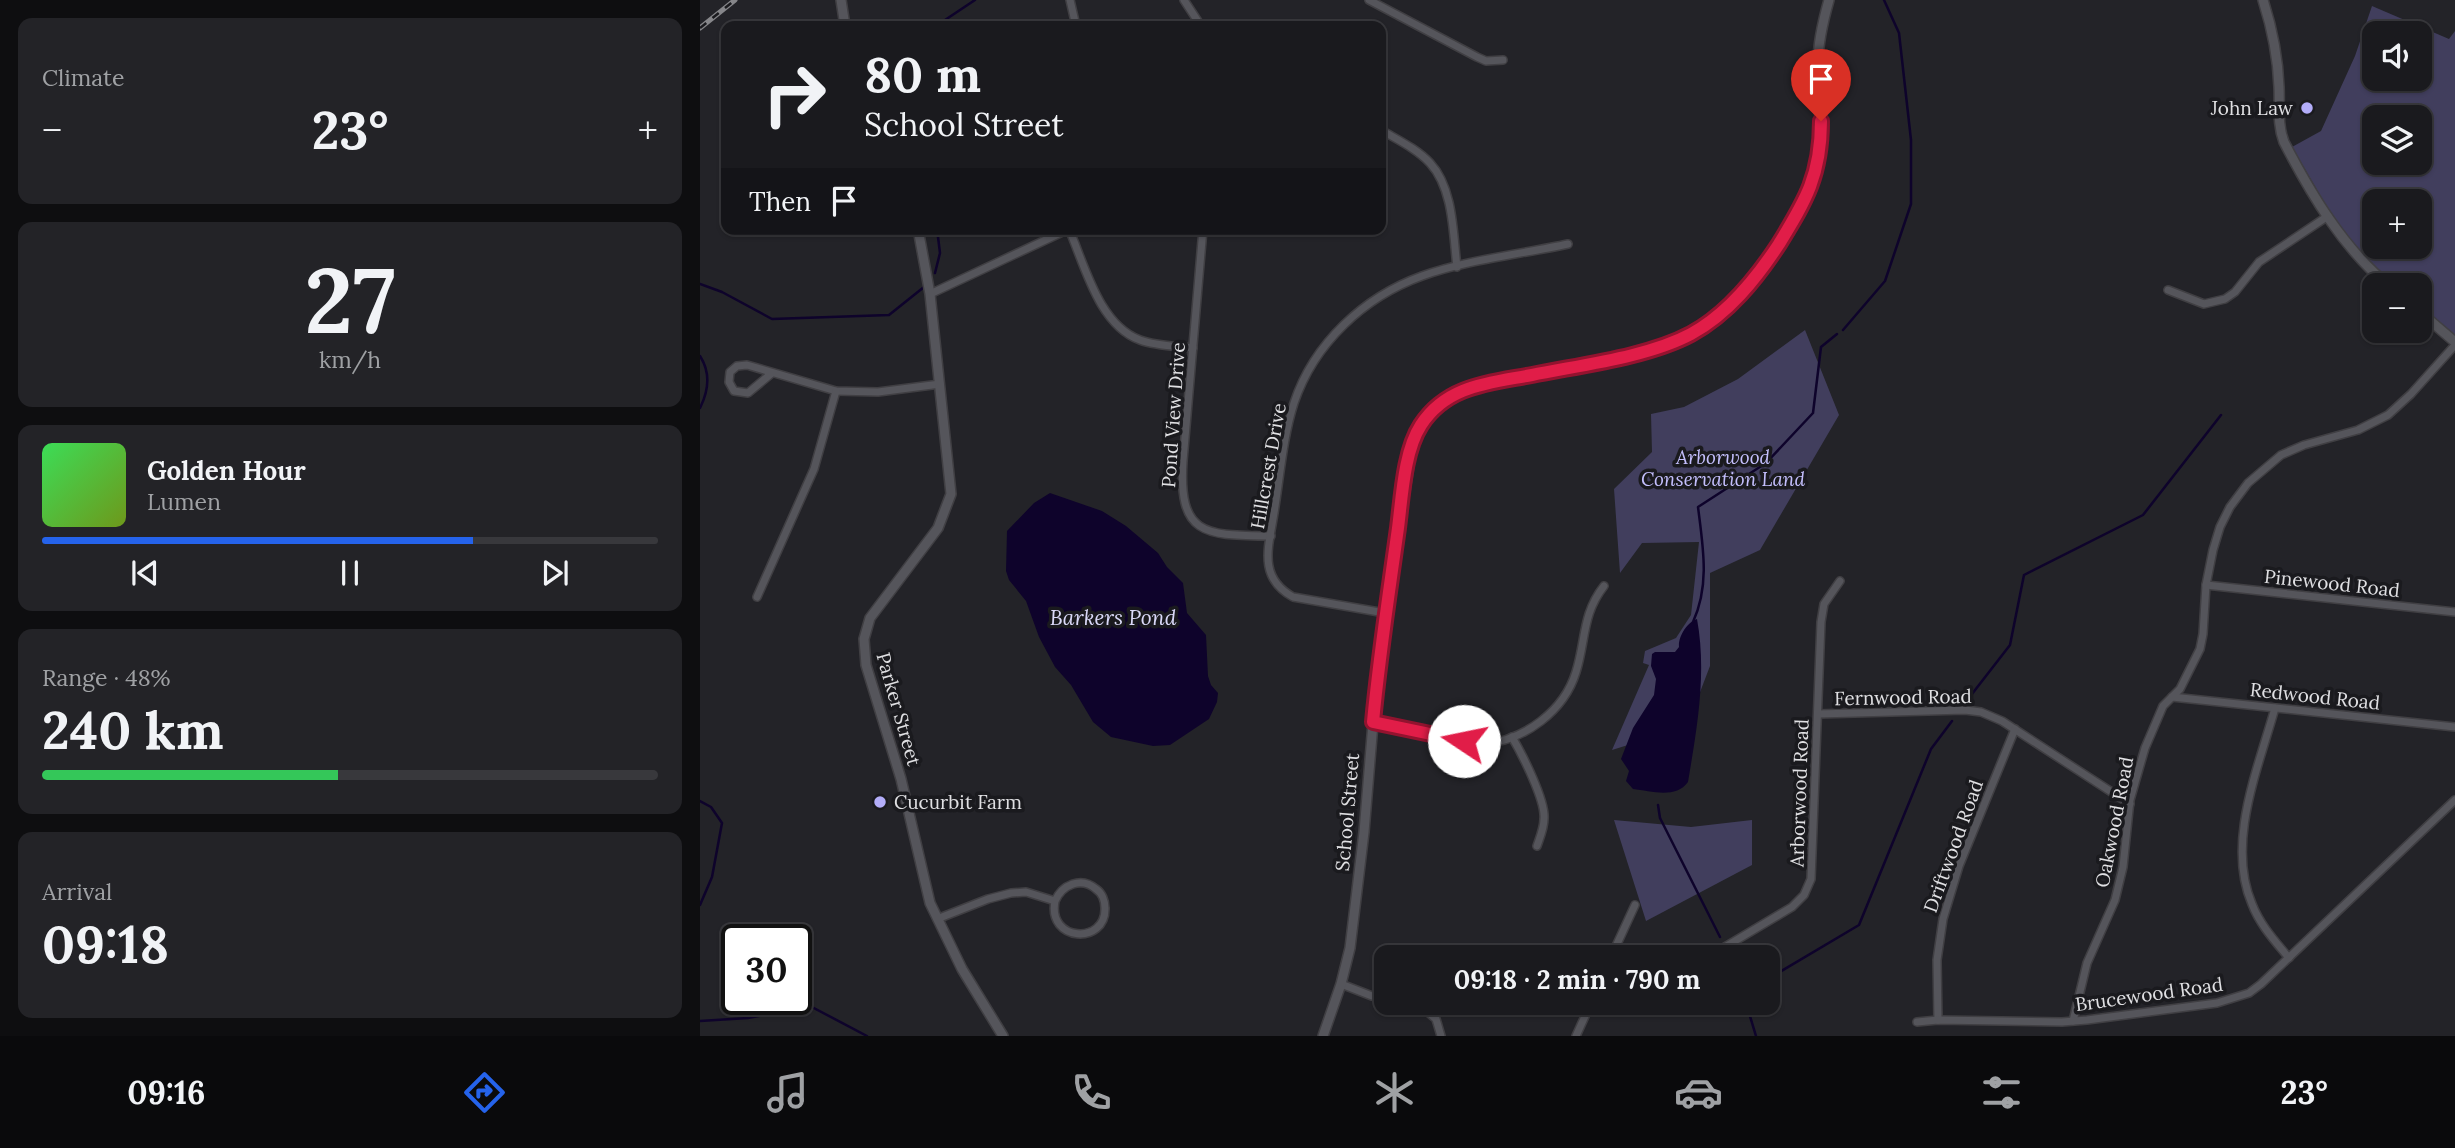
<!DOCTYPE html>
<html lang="en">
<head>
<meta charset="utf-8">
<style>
	body { margin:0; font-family:Lora,serif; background:#232327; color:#f1f3f6; height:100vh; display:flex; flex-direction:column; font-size:26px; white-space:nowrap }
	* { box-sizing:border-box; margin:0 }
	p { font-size:23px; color:#9fa1a4 }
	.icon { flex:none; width:38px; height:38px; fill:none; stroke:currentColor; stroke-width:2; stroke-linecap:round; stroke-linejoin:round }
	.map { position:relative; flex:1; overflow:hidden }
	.sheet { display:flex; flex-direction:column; gap:18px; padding:18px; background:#0e0e10; width:700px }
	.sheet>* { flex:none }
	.hud { position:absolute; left:21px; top:21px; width:665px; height:214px; border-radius:14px; box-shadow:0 2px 5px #0004,0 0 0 2px #38383c; background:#1a1a1e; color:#f1f3f6; overflow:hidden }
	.controls { position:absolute; left:1662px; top:21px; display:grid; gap:14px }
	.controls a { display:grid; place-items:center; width:70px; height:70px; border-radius:14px; background:#1a1a1e; box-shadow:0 2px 5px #0004,0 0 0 2px #38383c; font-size:35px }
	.speed { position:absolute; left:21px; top:924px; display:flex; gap:14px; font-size:35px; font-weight:700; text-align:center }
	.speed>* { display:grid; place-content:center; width:91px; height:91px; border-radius:50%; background:#1a1a1e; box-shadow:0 2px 5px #0004,0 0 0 2px #38383c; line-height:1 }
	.speed .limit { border:4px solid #111; border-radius:10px; background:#fff; color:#111 }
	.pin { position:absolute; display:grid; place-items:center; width:60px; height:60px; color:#fff; margin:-72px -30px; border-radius:50% 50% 50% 0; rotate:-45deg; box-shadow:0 0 7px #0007 }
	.pin .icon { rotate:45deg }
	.me { position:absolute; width:77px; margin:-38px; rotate:281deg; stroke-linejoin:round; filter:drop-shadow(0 0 5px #0008) }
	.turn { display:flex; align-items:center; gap:24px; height:147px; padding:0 28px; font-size:32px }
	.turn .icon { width:91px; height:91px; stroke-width:2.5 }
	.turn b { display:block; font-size:49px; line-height:60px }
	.then { display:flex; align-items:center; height:66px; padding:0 28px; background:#0003; gap:14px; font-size:26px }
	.big { font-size:52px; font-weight:700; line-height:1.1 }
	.sheet .widget { flex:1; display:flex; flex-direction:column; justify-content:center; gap:10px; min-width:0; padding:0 24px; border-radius:14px; background:#232327 }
	.sheet .dial { align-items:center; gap:0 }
	.dial b { font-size:91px; line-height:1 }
	.song { display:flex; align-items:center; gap:21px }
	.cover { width:84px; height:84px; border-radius:10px; background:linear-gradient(135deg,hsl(130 70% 55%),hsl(80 70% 35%)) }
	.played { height:7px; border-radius:4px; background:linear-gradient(90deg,#2563eb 70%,#38383c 70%) }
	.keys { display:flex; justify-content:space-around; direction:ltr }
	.heat { display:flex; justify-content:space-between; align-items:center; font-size:38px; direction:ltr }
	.charge { height:10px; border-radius:5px; background:linear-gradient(90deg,#34c759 48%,#38383c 0) }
	.trip { position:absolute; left:674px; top:945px; width:406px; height:70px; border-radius:14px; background:#1a1a1e; box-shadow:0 2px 5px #0004,0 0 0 2px #38383c; font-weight:700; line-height:70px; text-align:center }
	.menu { display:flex; height:112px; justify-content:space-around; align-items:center; background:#0a0a0c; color:#9fa1a4 }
	.menu .icon { width:49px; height:49px }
	.menu .on { color:#2563eb }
	.menu b { font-size:32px; color:#f1f3f6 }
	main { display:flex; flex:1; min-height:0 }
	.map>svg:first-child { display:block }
	.green { fill:#413e5d; fill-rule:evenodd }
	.water { fill:#0e032b }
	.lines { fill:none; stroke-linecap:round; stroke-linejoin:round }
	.stream { stroke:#0e032b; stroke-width:2.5 }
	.minor-casing { stroke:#403f43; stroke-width:10 }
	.tertiary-casing { stroke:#403f43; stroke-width:12 }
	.minor { stroke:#55555b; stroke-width:7 }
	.tertiary { stroke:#55555b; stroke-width:9 }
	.rail-casing { stroke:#86868a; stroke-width:5 }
	.rail { stroke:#1a1a1e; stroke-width:2.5; stroke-dasharray:8; stroke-linecap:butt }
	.route-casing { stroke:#92132f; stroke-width:18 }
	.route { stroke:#e11d48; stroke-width:12 }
	.poi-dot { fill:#b3adf9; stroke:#1a1a1e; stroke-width:2.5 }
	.labels { text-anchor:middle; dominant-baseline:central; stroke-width:7; stroke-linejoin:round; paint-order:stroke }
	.poi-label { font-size:19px; fill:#e0e0e3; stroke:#1a1a1e; text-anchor:end }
	.street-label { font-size:19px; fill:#e0e0e3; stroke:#1a1a1e }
	.park-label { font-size:19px; font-style:italic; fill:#c4bffd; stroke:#1a1a1e }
	.water-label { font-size:21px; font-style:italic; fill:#dad9f8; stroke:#1a1a1e }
</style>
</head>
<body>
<main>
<section class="sheet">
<div class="widget"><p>Climate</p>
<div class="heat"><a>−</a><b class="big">23°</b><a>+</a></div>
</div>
<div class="widget dial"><b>27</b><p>km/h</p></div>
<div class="widget">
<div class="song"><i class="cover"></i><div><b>Golden Hour</b><p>Lumen</p></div></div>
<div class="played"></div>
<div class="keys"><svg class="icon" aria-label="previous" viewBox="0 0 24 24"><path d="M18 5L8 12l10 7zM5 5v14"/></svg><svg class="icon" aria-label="pause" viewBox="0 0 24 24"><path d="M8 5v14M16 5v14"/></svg><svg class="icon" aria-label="next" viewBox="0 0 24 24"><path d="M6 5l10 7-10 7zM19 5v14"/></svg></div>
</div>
<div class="widget"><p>Range · 48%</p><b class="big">240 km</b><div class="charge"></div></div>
<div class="widget"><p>Arrival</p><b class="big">09:18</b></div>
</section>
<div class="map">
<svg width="1755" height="1036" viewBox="0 0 1755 1036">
	<rect width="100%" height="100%" fill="#232328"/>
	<g class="green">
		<path d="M 1672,6 L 1749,39 L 1755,31 L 1755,336 L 1720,306 L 1720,285 L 1696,285 L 1665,258 L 1641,231 L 1592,147 L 1621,131 L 1655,56 ZM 1675,33 L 1720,33 L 1720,79 L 1675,79 ZM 1675,117 L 1720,117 L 1720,163 L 1675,163 ZM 1675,201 L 1720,201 L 1720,247 L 1675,247 Z"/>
		<path d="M 1105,330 L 1139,415 L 1060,550 L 1010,573 L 1010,666 L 973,763 L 928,745 L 912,750 L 949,665 L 943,663 L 945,651 L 976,638 L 991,615 L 999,542 L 942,543 L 920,573 L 914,489 L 952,452 L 951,414 L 984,407 L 1038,379 Z"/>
		<path d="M 914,820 L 991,827 L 1052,820 L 1052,865 L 946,921 Z"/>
	</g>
	<g class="water">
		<path d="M 350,493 L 402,511 L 426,526 L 458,553 L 467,567 L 483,583 L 487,613 L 506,635 L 508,676 L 511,685 L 518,693 L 517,702 L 509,719 L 470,745 L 453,746 L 411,737 L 393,722 L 371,685 L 355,667 L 339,637 L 326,601 L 309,580 L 306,571 L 307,531 L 334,503 Z"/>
		<path d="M 997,619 C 1007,673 997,728 988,782 C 976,799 951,791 933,789 L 926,781 L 929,771 L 921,759 L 933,728 L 954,695 L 956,679 L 951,666 L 952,654 L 955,652 L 975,652 L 979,647 C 978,637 987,622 997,619 Z"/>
	</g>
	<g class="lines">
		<g class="stream">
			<path d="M 236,26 L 275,0"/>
			<path d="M 235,273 L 240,253 L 237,229"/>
			<path d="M 0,284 L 22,292 L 72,319 L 189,315 L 224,287"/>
			<path d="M 1143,330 L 1185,281 L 1211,204 L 1211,140 L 1199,33 L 1184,0"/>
			<path d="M 0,356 C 11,373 9,390 0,408"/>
			<path d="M 993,622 C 1010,585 1003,547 998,507 L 1066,463 L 1113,413 L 1121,347 L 1137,334"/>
			<path d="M 1265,703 L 1310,645 L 1324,575 L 1443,515 L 1521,415"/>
			<path d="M 0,801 L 11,807 L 22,823 L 12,877 L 0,905"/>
			<path d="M 958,805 L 960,818 L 1020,937"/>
			<path d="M 1068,979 L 1159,925 L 1231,749 L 1252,721"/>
			<path d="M 1046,1003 L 1056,1036"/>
			<path d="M 0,1021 L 48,1018 L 110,1006 L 167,1036"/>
		</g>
		<defs>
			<g id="minor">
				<path d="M 370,0 L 376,26"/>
				<path d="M 484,0 L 501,26"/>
				<path d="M 669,0 L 777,57 L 786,61 L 803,60"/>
				<path d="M 681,130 C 698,140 717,149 730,163 C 754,189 753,235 757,267"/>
				<path d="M 369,229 C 385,266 399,325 440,340 C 456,346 475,346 493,348"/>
				<path d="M 503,229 L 483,461 C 478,537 506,535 571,536"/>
				<path d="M 1468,290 L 1504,304 L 1525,299 L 1535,292 L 1559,262 L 1628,216"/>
				<path d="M 230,294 L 369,229"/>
				<path d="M 72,373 L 48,393 L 34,391 L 29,382 L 30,372 L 37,366 L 47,365 L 136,391 L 178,392 L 240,384"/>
				<path d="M 1506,585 L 1755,612"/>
				<path d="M 57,597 L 114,469 L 136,391"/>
				<path d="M 685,613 L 593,597 C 557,577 569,546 574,513 C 580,476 583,437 594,403 C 614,343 664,297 722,276 C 766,260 822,254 868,244"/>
				<path d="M 1472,697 L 1755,727"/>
				<path d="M 1575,708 C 1558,769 1526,843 1552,904 C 1560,925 1575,941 1589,958"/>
				<path d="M 1118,714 L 1265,710 L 1281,712 L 1302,721 L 1430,804"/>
				<path d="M 673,722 C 701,728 729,735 757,740 C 766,742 775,744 784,744 C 825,740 864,711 876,672 C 886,640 882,614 904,586"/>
				<path d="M 812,737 C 822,754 846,801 844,819 C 844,828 840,837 837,846"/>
				<path d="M 237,919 L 288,899 L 311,893 L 326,892 L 355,901 C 347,942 406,945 405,908 C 405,901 402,893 396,889 C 381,876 362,885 355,901"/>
				<path d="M 911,957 L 935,905"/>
				<path d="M 1008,957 L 1092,907 L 1104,895 L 1111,879 L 1121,622 L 1124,604 L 1140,581"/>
				<path d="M 641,984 L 672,996 L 686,998"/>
				<path d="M 717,1003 L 736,1019 L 741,1036"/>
				<path d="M 1238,1020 L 1237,960 L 1243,919 L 1259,866 L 1315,729"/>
				<path d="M 1373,1021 L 1387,963 L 1415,900 L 1423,867 L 1430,800 L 1445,748 L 1463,706 L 1480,689 L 1500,649 L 1503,634 L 1506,585 L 1513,550 L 1520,527 L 1530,507 L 1548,483 L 1581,455 L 1604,445 L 1658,430 L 1688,415 L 1711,394 L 1755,345"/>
				<path d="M 1217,1022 L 1238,1020 L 1362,1022 L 1387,1020 L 1517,1003 L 1549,993 L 1561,984 L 1755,800"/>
				<path d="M 876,1036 L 891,1003"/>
			</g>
			<g id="tertiary">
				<path d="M 141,0 L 145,26"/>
				<path d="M 1563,0 C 1572,28 1578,58 1579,87 C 1580,106 1577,124 1584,142 C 1611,194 1643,248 1688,285"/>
				<path d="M 218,229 L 230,294 L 251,494 L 238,528 L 170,618 L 164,639 L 166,665 L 201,779 L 230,903 L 262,969 L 303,1036"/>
				<path d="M 1720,312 L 1755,342"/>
				<path d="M 623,1036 L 641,984 L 650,948 L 664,832 L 678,663 L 712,446 L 721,426 L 736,407 L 746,399 L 778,384 C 845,370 952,362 1008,323 C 1036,303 1060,273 1078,244 C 1094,219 1112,194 1117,164 C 1124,130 1117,97 1118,63 C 1118,41 1123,21 1129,0"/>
			</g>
		</defs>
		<use href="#minor" class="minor-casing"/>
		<use href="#tertiary" class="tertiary-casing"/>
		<use href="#minor" class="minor"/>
		<use href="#tertiary" class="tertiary"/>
		<defs>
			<path id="rail" d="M 0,28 L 35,0"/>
		</defs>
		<use href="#rail" class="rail-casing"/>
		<use href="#rail" class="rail"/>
	</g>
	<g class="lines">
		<defs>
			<path id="route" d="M 764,741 L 673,722 C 679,657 689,593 698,528 C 702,497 704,451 721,425 C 747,385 790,383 832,375 C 881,365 948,357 991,334 C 1028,314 1056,279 1079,244 C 1106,200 1121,175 1121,121"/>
		</defs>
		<use href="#route" class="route-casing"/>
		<use href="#route" class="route"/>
	</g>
	<g class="poi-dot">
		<circle cx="1607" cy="108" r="7"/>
		<circle cx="180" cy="802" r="7"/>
	</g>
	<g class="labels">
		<g class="poi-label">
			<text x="1593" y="108">John Law</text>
			<text x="194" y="802" text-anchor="start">Cucurbit Farm</text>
		</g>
		<g class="street-label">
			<text transform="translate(473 415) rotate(-86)">Pond View Drive</text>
			<text transform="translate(568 466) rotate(-80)">Hillcrest Drive</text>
			<text transform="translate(1632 583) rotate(6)">Pinewood Road</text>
			<text transform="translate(1615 696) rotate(6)">Redwood Road</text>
			<text transform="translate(1203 697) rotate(-1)">Fernwood Road</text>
			<text transform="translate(199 709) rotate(74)">Parker Street</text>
			<text transform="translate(1099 793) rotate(-88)">Arborwood Road</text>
			<text transform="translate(647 812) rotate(-85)">School Street</text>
			<text transform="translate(1414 822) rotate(-79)">Oakwood Road</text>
			<text transform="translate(1253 846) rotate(-70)">Driftwood Road</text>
			<text transform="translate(1449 994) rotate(-8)">Brucewood Road</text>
		</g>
		<g class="park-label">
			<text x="1023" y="457">Arborwood<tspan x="1023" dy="22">Conservation Land</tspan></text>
		</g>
		<g class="water-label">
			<text x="413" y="617">Barkers Pond</text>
		</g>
	</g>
</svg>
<div class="controls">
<a><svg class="icon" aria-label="sound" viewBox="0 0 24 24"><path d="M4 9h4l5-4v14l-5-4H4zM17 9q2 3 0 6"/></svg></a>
<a><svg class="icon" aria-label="layers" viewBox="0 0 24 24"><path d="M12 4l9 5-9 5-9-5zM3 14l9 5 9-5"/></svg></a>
<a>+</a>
<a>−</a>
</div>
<div class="speed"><div class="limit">30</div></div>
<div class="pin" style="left:1121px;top:121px;background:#d93025"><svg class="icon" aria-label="arrive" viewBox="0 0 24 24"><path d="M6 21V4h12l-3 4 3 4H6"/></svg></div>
<svg class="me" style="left:764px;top:741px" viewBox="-20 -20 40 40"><circle r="19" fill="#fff"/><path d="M0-13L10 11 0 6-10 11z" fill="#e11d48"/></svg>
<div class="trip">09:18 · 2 min · 790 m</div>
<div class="hud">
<div class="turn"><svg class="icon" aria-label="right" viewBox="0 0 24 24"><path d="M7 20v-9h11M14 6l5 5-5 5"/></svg><div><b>80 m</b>School Street</div></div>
<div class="then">Then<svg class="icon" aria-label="arrive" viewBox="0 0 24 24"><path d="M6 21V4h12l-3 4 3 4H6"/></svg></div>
</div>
</div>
</main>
<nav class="menu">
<b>09:16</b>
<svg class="icon on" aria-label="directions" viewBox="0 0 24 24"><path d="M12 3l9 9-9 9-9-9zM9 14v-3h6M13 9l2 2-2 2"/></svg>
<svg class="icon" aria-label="music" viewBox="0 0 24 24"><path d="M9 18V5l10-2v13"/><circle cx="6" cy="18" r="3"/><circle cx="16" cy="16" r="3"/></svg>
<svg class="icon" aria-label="phone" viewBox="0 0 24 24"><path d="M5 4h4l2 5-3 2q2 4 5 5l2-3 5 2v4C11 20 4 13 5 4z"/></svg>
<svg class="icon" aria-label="climate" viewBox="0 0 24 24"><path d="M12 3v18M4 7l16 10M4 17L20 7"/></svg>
<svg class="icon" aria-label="car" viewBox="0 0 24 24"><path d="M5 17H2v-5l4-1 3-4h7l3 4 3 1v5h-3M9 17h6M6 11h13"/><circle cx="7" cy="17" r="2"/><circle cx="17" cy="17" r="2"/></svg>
<svg class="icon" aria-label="filters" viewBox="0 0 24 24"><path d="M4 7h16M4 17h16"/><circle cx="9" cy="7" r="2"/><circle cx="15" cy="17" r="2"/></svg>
<b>23°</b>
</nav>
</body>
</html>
